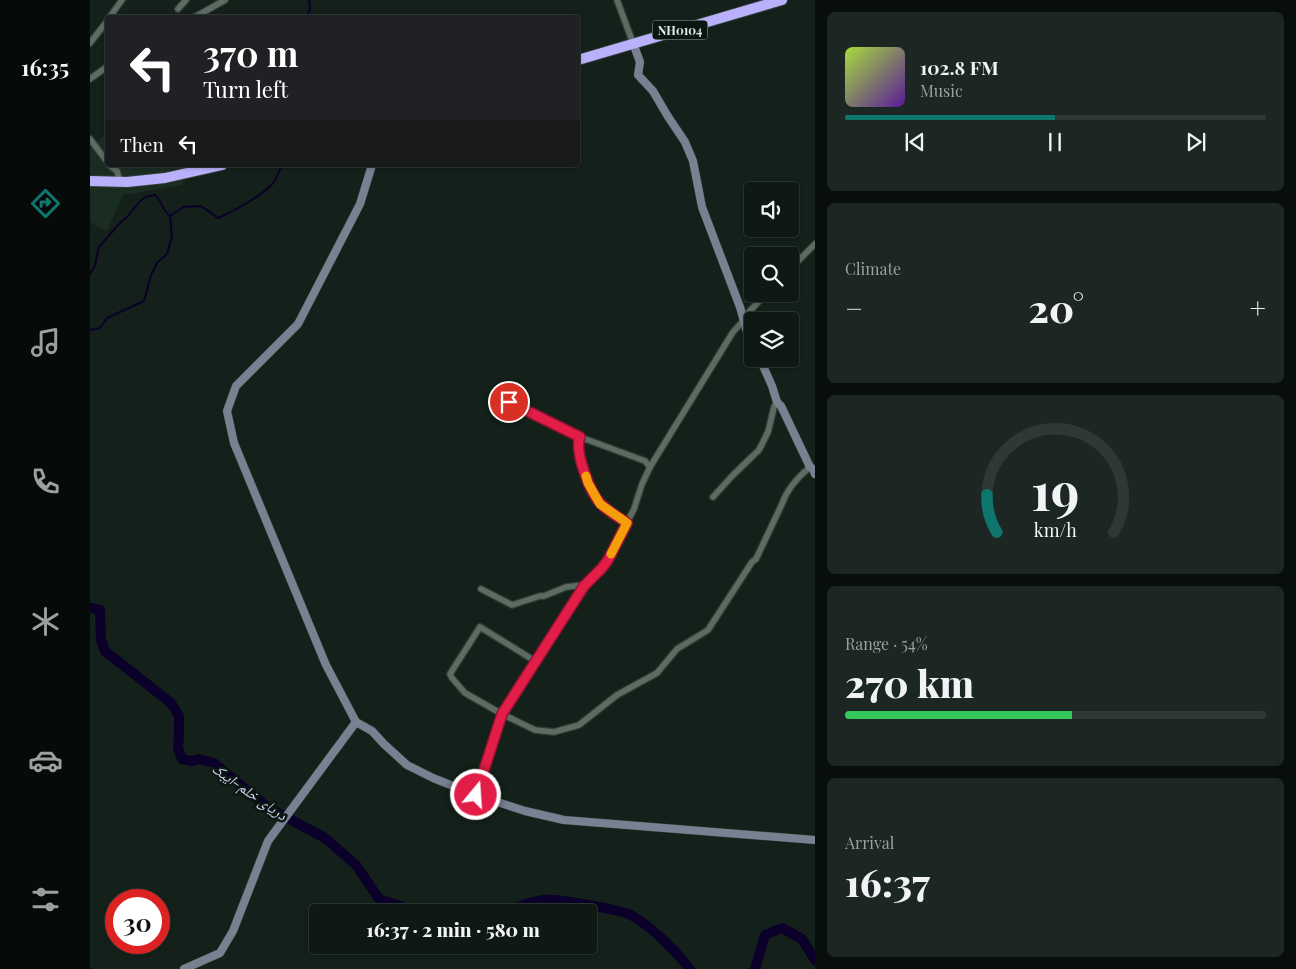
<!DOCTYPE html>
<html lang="en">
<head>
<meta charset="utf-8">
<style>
	body { margin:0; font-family:"Playfair Display","Noto Naskh Arabic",serif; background:#1c2622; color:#f1f3f6; height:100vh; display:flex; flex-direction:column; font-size:19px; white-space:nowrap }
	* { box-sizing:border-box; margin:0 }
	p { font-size:16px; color:#9ba0a0 }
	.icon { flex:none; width:28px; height:28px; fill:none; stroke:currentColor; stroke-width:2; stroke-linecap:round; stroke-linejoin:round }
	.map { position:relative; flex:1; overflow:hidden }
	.details { display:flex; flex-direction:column; gap:12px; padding:12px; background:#080e0b; width:481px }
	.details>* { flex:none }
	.guide { position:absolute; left:15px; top:15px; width:475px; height:152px; border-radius:5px; box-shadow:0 1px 4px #0004,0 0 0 1px #2e3834; background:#202124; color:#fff; overflow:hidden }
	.fabs { position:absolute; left:654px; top:182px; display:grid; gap:10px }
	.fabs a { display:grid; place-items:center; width:55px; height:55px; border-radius:5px; background:#0e1914; box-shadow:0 1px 4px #0004,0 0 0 1px #2e3834; font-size:25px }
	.speed { position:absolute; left:15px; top:889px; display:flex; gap:10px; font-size:25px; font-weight:700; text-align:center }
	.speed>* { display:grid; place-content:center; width:65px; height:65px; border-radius:50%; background:#0e1914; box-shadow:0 1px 4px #0004,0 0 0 1px #2e3834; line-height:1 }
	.speed .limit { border:8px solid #d22; background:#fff; color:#111 }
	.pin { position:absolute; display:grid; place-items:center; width:42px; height:42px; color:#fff; margin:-21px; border:2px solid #fff; border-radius:50%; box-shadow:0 1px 5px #0007 }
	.me { position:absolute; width:55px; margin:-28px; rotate:18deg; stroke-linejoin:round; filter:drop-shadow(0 0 4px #0008) }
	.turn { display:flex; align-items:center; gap:18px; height:105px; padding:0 15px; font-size:22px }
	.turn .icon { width:65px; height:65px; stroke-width:2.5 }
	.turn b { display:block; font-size:35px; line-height:42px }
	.then { display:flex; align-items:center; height:48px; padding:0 15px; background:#0003; gap:10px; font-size:19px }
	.big { font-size:38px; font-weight:800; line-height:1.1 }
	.details .card { flex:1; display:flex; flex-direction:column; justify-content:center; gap:8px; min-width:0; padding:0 18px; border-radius:8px; background:#1c2622 }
	.details .dial { align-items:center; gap:0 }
	.dial svg { height:130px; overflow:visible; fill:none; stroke:#2e3834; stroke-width:7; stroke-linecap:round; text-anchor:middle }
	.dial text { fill:#f1f3f6; stroke:none }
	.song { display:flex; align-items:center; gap:15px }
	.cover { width:60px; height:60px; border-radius:8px; background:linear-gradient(135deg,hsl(80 70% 55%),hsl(270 70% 35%)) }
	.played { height:5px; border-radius:2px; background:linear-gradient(90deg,#0f766e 50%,#2e3834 50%) }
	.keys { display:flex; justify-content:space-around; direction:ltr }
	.heat { display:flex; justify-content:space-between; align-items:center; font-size:28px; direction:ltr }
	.charge { height:8px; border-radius:4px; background:linear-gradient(90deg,#34c759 54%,#2e3834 0) }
	.trip { position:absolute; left:219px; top:904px; width:288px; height:50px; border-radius:5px; background:#0e1914; box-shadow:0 1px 4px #0004,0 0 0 1px #2e3834; font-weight:800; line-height:50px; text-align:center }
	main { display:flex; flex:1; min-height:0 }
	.menu { display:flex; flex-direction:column; width:90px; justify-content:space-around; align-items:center; background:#060a08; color:#9ba0a0 }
	.menu .icon { width:35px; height:35px }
	.menu .current { color:#0f766e }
	.menu b { font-size:22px; color:#f1f3f6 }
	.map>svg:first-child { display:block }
	.built { fill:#192d23 }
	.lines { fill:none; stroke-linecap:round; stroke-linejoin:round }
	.stream { stroke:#0b0029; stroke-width:2 }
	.river { stroke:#0b0029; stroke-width:10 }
	.street-casing { stroke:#333c37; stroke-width:8 }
	.secondary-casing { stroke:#333c37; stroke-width:9 }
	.highway-casing { stroke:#333c37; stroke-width:12 }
	.street { stroke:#5c6c63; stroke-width:5.5 }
	.secondary { stroke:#788191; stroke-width:8 }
	.highway { stroke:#bab1fc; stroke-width:10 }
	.route-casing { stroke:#92132f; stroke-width:12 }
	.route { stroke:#e11d48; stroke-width:9 }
	.slow { stroke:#f59e0b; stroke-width:9 }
	.labels { text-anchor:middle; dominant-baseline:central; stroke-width:5; stroke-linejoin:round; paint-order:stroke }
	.shield { fill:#0a1711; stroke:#a3ada8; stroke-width:1 }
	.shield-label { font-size:12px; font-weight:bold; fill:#e4ede8 }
	.water-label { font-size:15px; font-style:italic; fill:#d7d4f7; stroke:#0a1711 }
</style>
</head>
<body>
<main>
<nav class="menu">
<b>16:35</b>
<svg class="icon current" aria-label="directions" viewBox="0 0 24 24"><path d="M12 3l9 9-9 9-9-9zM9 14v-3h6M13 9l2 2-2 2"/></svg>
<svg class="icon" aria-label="music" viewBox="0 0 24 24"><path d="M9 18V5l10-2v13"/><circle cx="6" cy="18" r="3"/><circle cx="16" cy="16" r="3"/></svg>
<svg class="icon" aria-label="phone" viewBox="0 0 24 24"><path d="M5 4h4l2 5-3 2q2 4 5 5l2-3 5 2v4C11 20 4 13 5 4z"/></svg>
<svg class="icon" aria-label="climate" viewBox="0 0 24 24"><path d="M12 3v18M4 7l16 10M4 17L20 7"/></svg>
<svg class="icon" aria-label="car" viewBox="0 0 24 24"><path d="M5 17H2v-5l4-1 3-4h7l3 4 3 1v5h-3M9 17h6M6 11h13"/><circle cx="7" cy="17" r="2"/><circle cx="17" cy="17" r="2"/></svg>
<svg class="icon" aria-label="filters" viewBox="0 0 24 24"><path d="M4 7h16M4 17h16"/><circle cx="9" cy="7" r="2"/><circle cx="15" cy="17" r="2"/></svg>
</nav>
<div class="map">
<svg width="725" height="969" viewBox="0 0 725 969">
	<rect width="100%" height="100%" fill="#13211a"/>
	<path class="built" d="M 17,133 L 18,165 L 94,165 L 93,185 L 33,195 L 17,231 L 0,222 L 0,148 Z"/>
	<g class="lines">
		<g class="stream">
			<path d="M 216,18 L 220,9 L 219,0"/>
			<path d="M 0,274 L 5,266 L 8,250 L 10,246 L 29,224 L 38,216 L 50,201 L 56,197 L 65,195 C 72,200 72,211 80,216"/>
			<path d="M 0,330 L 10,328 L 17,318 L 54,301 L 61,275 L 67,263 L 77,254 L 82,236 L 80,216 L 93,207 L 111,206 L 128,218 C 144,211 172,196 183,183 C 187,178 189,171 192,165"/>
		</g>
		<g class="river">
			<path d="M 0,608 L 10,610 L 11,640 L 15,651 L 81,703 L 89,716 L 89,736 L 88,748 L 92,759 L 102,761 L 109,759 L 124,763 L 177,807 L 235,838 L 266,865 L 289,899 L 327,912"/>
			<path d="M 419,912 C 430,906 441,901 454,900 C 465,898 532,910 541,915 C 562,927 585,950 600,969"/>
			<path d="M 665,969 L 675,935 L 692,928 L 712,939 L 725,960"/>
		</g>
		<defs>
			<g id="street">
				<path d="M 527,0 L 543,43"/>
				<path d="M 88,9 L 96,0"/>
				<path d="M 19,18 L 32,0"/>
				<path d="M 103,18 L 135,0"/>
				<path d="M 0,43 L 18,20"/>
				<path d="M 0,79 L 18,66"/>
				<path d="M 0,139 L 18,163"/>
				<path d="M 19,165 L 27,171 L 30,182"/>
				<path d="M 700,269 L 725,244"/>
				<path d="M 419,402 L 490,437 L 555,461 L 560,467"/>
				<path d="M 490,437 C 484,451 500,493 510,504 C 517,511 529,517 537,523"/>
				<path d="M 623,497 L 643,475 L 669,450 L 678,432 L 684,407 L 687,402"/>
				<path d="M 391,589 L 422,605 L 450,596 L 454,596 L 476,587 L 494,585"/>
				<path d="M 445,661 L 390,627 L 360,674 L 362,678 L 375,693 L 412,714 L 445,730 L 464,732 L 489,725 L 527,695 L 567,673 L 587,649 L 618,630 L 662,562 L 666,559 L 692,504 C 697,489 708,477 720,467"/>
				<path d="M 386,795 L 412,714 L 494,585 L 512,568 L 518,560 L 544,509 L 552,484 L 560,467 L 643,332 L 655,319 L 658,313 L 676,294"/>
			</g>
			<g id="secondary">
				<path d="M 543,43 L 550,62 L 548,75 L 563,91 L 577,115 L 595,142 L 603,161 L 612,207 L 650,307 L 657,332 L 662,343"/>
				<path d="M 670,359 L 682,386 L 687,402 L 691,406 L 720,467 L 723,469 L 725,474"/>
				<path d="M 266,722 L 236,665 L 144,443 L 137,411 L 146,386 L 208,324 L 270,204 L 282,165"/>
				<path d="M 94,969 L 130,953 L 143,931 L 178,841 L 266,722 L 282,731 L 294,744 L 317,765 L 343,778 L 386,795 L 435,811 L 474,820 L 725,840"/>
			</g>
			<g id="highway">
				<path d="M 488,60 L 692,0"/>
				<path d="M 0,181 L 37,182 L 75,178 L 132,165"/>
			</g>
		</defs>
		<use href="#street" class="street-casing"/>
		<use href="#secondary" class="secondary-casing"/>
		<use href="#highway" class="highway-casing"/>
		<use href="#street" class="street"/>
		<use href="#secondary" class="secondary"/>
		<use href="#highway" class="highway"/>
	</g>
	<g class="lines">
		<defs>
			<path id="route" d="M 386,795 L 412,714 L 494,586 L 512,568 L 518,560 L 537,523 C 529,517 517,511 511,504 C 500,493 484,451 490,437 L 419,402"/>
		</defs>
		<use href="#route" class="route-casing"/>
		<use href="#route" class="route"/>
		<path class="slow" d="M 496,476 L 498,483 L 510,504 L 537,523 L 521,554"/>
	</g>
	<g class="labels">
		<rect class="shield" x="562.5" y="20.5" width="55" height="19" rx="4"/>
		<g class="shield-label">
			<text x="590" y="30">NH0104</text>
		</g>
		<g class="water-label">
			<text transform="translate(160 791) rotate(35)">دریای خلم-ایبک</text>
		</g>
	</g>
</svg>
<div class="fabs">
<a><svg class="icon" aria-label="sound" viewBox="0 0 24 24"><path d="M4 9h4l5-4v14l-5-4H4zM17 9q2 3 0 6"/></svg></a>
<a><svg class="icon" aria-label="search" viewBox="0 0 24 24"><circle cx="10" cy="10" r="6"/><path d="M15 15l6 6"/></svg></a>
<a><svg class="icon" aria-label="layers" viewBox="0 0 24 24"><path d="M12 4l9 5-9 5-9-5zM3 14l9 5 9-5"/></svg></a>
</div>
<div class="speed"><div class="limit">30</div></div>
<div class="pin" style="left:419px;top:402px;background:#d93025"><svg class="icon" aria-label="arrive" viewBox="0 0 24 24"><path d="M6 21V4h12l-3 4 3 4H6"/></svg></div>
<svg class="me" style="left:386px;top:795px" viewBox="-20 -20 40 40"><circle r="17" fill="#e11d48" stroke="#fff" stroke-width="3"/><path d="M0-11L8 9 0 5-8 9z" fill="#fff"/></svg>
<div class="trip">16:37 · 2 min · 580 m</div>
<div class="guide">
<div class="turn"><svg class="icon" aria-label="left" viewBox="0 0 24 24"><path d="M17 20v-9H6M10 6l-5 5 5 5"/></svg><div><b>370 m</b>Turn left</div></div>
<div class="then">Then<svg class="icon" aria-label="left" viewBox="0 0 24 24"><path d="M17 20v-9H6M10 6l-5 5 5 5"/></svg></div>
</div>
</div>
<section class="details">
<div class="card">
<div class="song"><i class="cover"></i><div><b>102.8 FM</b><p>Music</p></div></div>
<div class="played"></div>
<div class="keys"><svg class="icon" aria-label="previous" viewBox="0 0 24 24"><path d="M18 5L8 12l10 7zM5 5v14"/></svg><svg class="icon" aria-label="pause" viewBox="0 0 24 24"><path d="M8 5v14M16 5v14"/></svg><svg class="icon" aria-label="next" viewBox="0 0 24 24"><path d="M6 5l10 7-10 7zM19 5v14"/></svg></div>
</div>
<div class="card"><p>Climate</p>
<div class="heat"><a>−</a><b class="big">20°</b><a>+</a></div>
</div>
<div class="card dial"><svg viewBox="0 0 100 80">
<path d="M14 69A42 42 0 1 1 86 69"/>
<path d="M14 69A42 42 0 0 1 8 46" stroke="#0f766e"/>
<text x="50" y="56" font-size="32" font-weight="700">19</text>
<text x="50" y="72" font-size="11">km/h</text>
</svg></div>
<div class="card"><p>Range · 54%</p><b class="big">270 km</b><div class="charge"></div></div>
<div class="card"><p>Arrival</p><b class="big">16:37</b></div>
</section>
</main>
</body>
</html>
